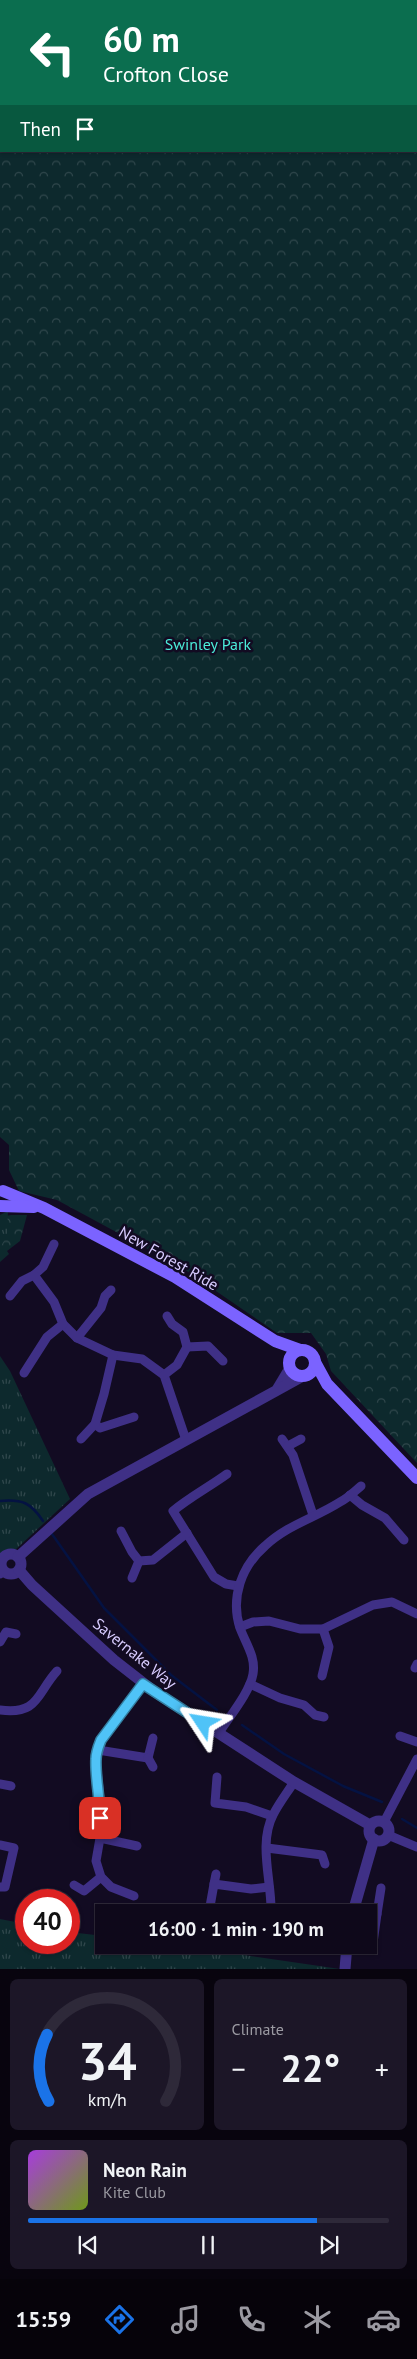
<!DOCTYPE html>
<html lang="en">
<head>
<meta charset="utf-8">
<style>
	body { margin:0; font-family:"PT Sans",sans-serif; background:#1c1627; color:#f1f3f6; height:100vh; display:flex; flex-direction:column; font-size:19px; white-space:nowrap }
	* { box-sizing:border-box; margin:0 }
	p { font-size:16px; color:#9b9aa2 }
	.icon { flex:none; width:28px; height:28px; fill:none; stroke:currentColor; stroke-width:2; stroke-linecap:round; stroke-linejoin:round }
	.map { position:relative; height:1969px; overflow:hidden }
	.panel { display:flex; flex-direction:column; gap:10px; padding:10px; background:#08040e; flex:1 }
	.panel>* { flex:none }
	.guide { position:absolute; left:0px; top:0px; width:418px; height:152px; box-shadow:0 1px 4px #0004,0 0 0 1px #2e2939; background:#0b6e4f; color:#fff; overflow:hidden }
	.speed { position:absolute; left:15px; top:1889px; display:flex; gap:10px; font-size:25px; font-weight:700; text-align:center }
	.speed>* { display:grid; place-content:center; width:65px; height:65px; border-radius:50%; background:#0e081a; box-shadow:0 1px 4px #0004,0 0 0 1px #2e2939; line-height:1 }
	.speed .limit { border:8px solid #d22; background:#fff; color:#111 }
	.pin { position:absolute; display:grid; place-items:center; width:42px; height:42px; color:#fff; margin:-21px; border-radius:10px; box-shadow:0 2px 8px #0006 }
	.me { position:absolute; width:55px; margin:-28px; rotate:303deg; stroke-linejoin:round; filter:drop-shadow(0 0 4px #0008) }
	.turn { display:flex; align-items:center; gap:18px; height:105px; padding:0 20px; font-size:22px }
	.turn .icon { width:65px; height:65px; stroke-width:2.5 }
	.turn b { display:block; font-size:35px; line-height:42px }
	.then { display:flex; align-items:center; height:48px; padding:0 20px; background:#0003; gap:10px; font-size:19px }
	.big { font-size:38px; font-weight:600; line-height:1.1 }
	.panel .tile { flex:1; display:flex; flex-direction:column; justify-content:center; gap:8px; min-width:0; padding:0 18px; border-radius:8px; background:#1c1627 }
	.panel .dial { align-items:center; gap:0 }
	.dial svg { height:130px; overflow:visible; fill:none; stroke:#2e2939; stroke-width:7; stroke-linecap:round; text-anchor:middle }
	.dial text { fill:#f1f3f6; stroke:none }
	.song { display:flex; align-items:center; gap:15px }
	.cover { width:60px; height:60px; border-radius:8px; background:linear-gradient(135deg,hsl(280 70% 55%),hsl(80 70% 35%)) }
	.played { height:5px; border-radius:2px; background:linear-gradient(90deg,#1a73e8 80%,#2e2939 80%) }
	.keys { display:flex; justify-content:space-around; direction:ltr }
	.heat { display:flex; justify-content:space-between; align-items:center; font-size:28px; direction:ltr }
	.panel .tiles { flex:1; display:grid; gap:10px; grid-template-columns:1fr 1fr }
	.tile:last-child { grid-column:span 2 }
	.trip { position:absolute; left:95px; top:1904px; width:282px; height:50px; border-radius:0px; background:#0e081a; box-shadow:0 1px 4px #0004,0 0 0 1px #2e2939; font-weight:600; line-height:50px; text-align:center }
	.tab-bar { display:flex; height:80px; justify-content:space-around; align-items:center; background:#06030a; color:#9b9aa2 }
	.tab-bar .icon { width:35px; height:35px }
	.tab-bar .on { color:#1a73e8 }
	.tab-bar b { font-size:22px; color:#f1f3f6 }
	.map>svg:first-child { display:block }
	.forest { fill:url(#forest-crowns); fill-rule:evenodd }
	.park { fill:url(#park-tufts) }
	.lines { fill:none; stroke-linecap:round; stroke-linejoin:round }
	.stream { stroke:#041242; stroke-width:2.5 }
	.minor { stroke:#3f3086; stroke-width:9 }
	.tertiary { stroke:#3f3086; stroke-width:11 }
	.secondary { stroke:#7b63ff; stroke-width:12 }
	.route-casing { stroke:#337fa1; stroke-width:12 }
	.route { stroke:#4fc3f7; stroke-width:9 }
	.labels { text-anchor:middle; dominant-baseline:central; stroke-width:5; stroke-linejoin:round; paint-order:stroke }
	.park-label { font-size:16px; fill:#4becd9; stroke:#120b22 }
	.street-label { font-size:16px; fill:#d8ccff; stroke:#120b22 }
</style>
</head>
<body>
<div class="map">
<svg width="417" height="1969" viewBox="0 0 417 1969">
	<defs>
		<pattern id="forest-crowns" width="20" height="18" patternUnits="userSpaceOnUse" patternTransform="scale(1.25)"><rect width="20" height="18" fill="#0d292d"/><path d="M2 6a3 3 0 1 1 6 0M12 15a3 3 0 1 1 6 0" fill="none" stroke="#30474c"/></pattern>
		<pattern id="park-tufts" width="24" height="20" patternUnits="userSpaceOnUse" patternTransform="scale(1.25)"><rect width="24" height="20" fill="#0d292d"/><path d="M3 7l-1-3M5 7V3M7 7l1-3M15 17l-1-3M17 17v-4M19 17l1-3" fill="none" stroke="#30474c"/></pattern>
	</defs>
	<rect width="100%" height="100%" fill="#120b22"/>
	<g class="forest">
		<path d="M 0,0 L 417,0 L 417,1463 L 331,1371 L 326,1354 L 311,1333 L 277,1333 L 181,1267 L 57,1200 L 19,1191 L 9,1170 L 9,1145 L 0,1137 ZM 1,1 L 416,1 L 416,151 L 1,151 Z"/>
		<path d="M 11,1215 L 27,1215 L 20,1241 L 7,1251 L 9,1254 L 0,1262 L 0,1217 Z"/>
	</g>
	<g class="park">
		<path d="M 8,1211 L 7,1235 L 0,1248 L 0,1215 Z"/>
		<path d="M 0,1356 L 10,1371 L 70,1499 L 0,1564 Z"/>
		<path d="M 0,1919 L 26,1924 L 26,1942 L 69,1942 L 69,1932 L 104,1936 L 104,1945 L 174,1945 L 340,1969 L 0,1969 Z"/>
	</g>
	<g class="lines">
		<g class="stream">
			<path d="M 56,0 L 57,1"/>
			<path d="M 0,115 L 1,113"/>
			<path d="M 0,1501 C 23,1499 31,1503 43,1521"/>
			<path d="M 52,1534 L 104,1608 L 171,1675 L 217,1710"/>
			<path d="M 242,1725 L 284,1754 L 343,1786 L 382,1802"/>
			<path d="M 402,1819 L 417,1828"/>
		</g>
		<g class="minor">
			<path d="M 34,1275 L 43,1267 L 54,1244"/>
			<path d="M 10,1296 L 22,1281 L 34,1275 L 54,1302 L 63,1324 L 77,1338 L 113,1355 L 142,1359 L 164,1375 L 186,1440"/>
			<path d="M 77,1338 L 101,1308 L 105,1296 L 111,1290"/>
			<path d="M 187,1347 L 208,1346 L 223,1361"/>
			<path d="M 24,1373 L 47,1337 L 63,1324"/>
			<path d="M 164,1375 L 177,1365 L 187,1347 L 183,1332 L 172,1324 L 167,1316"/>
			<path d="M 95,1424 L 100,1428 L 134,1417"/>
			<path d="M 81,1439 L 95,1424 L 104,1394 L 113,1355"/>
			<path d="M 282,1439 L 293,1455 L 313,1515"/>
			<path d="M 288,1446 L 301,1439"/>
			<path d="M 227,1474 C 209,1487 190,1497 173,1511 L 214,1577 L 226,1584 L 238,1586"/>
			<path d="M 350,1495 L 362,1505 L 385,1518 L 404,1540"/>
			<path d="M 121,1531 L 132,1552 L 139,1561 L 153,1560 L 187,1533"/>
			<path d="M 0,1574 L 3,1571"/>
			<path d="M 132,1578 L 139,1561"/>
			<path d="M 240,1627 L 253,1622 L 269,1621 L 300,1629 L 323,1629 L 373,1605 L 392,1602 L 417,1614"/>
			<path d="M 0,1642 L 6,1632 L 16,1634"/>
			<path d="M 415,1668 L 417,1664"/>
			<path d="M 322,1676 L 329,1647 L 323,1629"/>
			<path d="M 250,1684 L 280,1698 L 304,1705 L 315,1715 L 324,1717"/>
			<path d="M 0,1710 C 39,1715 36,1694 57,1671"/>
			<path d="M 219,1733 C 229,1717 250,1692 253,1674 C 256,1657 246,1644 240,1628 C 230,1597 242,1566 265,1546 C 287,1525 315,1518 340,1502 C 348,1498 355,1491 361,1486"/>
			<path d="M 400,1736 L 417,1742"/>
			<path d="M 98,1750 L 148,1758 L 153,1738"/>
			<path d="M 148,1758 L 153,1767"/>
			<path d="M 217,1777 L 215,1803 L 246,1807 L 272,1816"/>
			<path d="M 0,1784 L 11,1786"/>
			<path d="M 384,1822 L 417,1759"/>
			<path d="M 388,1835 L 417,1847"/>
			<path d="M 100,1838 L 137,1846"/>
			<path d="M 0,1845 L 14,1848 L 5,1887 L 0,1887"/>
			<path d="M 267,1848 L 322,1855 L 325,1864"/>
			<path d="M 214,1884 L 216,1874"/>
			<path d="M 74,1885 L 84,1891 L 101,1877"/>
			<path d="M 134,1896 L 111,1887 L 101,1877 L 96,1861 L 100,1838 L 100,1798 L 96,1759 L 101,1739 L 143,1683"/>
			<path d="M 209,1912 L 214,1884 L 251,1889 L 269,1887"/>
			<path d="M 271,1912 C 272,1882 258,1844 273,1815 C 279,1803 287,1793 294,1782"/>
			<path d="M 369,1913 L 377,1914 L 381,1888"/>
			<path d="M 373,1943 L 377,1914"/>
		</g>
		<g class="tertiary">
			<path d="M 278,1388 L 290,1368"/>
			<circle cx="11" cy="1564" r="10"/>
			<path d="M 18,1557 L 88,1494 L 303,1376"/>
			<path d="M 19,1570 L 32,1585 L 114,1660 L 155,1692 L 294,1782 L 370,1825"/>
			<circle cx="379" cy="1831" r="10"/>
			<path d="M 353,1912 L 374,1839"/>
			<path d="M 345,1969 L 347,1945"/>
		</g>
		<g class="secondary">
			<path d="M 3,1191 L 44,1208 L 175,1277 L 275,1341 L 300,1350"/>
			<path d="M 0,1206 L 34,1207"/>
			<circle cx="302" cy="1363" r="13"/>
			<path d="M 315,1362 L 327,1384 L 417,1478"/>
		</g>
	</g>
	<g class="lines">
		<defs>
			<path id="route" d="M 100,1818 C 100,1798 95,1776 96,1759 C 96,1752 99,1745 101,1740 L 143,1684 L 203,1723"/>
		</defs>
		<use href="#route" class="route-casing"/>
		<use href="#route" class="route"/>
	</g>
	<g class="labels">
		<g class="park-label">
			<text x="208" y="644">Swinley Park</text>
		</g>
		<g class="street-label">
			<text transform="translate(169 1258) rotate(30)">New Forest Ride</text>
			<text transform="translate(135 1653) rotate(39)">Savernake Way</text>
		</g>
	</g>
</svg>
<div class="speed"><div class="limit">40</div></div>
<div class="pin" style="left:100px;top:1818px;background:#d93025"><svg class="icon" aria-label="arrive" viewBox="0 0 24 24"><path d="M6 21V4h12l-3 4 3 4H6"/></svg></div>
<svg class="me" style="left:203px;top:1723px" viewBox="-20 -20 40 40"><path d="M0-17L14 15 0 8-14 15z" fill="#4fc3f7" stroke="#fff" stroke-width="4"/></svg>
<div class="trip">16:00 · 1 min · 190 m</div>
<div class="guide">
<div class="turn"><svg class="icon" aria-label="left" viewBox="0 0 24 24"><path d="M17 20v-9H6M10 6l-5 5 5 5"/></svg><div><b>60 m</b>Crofton Close</div></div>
<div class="then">Then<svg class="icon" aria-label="arrive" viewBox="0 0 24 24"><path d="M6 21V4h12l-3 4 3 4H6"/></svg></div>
</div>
</div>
<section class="panel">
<div class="tiles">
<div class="tile dial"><svg viewBox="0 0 100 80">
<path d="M14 69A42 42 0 1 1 86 69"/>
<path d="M14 69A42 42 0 0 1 13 28" stroke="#1a73e8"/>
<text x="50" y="56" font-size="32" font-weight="700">34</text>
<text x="50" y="72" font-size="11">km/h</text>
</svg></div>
<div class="tile"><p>Climate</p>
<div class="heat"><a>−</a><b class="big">22°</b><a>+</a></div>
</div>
<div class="tile">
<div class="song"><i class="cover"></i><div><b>Neon Rain</b><p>Kite Club</p></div></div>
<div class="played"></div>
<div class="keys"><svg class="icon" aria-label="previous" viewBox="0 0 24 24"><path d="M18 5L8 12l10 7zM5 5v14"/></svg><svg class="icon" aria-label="pause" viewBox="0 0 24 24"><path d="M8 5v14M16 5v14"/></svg><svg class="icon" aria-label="next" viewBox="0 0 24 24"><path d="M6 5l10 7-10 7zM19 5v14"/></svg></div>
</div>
</div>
</section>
<nav class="tab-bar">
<b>15:59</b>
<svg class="icon on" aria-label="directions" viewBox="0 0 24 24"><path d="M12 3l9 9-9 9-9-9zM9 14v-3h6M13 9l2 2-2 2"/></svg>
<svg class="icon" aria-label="music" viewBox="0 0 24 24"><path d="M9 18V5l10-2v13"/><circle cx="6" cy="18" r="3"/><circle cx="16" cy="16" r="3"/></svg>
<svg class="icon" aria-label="phone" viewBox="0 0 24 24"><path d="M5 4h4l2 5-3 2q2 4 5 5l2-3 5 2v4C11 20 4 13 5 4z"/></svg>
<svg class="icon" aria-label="climate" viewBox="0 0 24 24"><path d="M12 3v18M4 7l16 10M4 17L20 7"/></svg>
<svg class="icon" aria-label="car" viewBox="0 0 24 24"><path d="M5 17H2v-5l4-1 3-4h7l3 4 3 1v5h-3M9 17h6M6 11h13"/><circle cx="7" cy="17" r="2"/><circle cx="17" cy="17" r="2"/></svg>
</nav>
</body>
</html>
